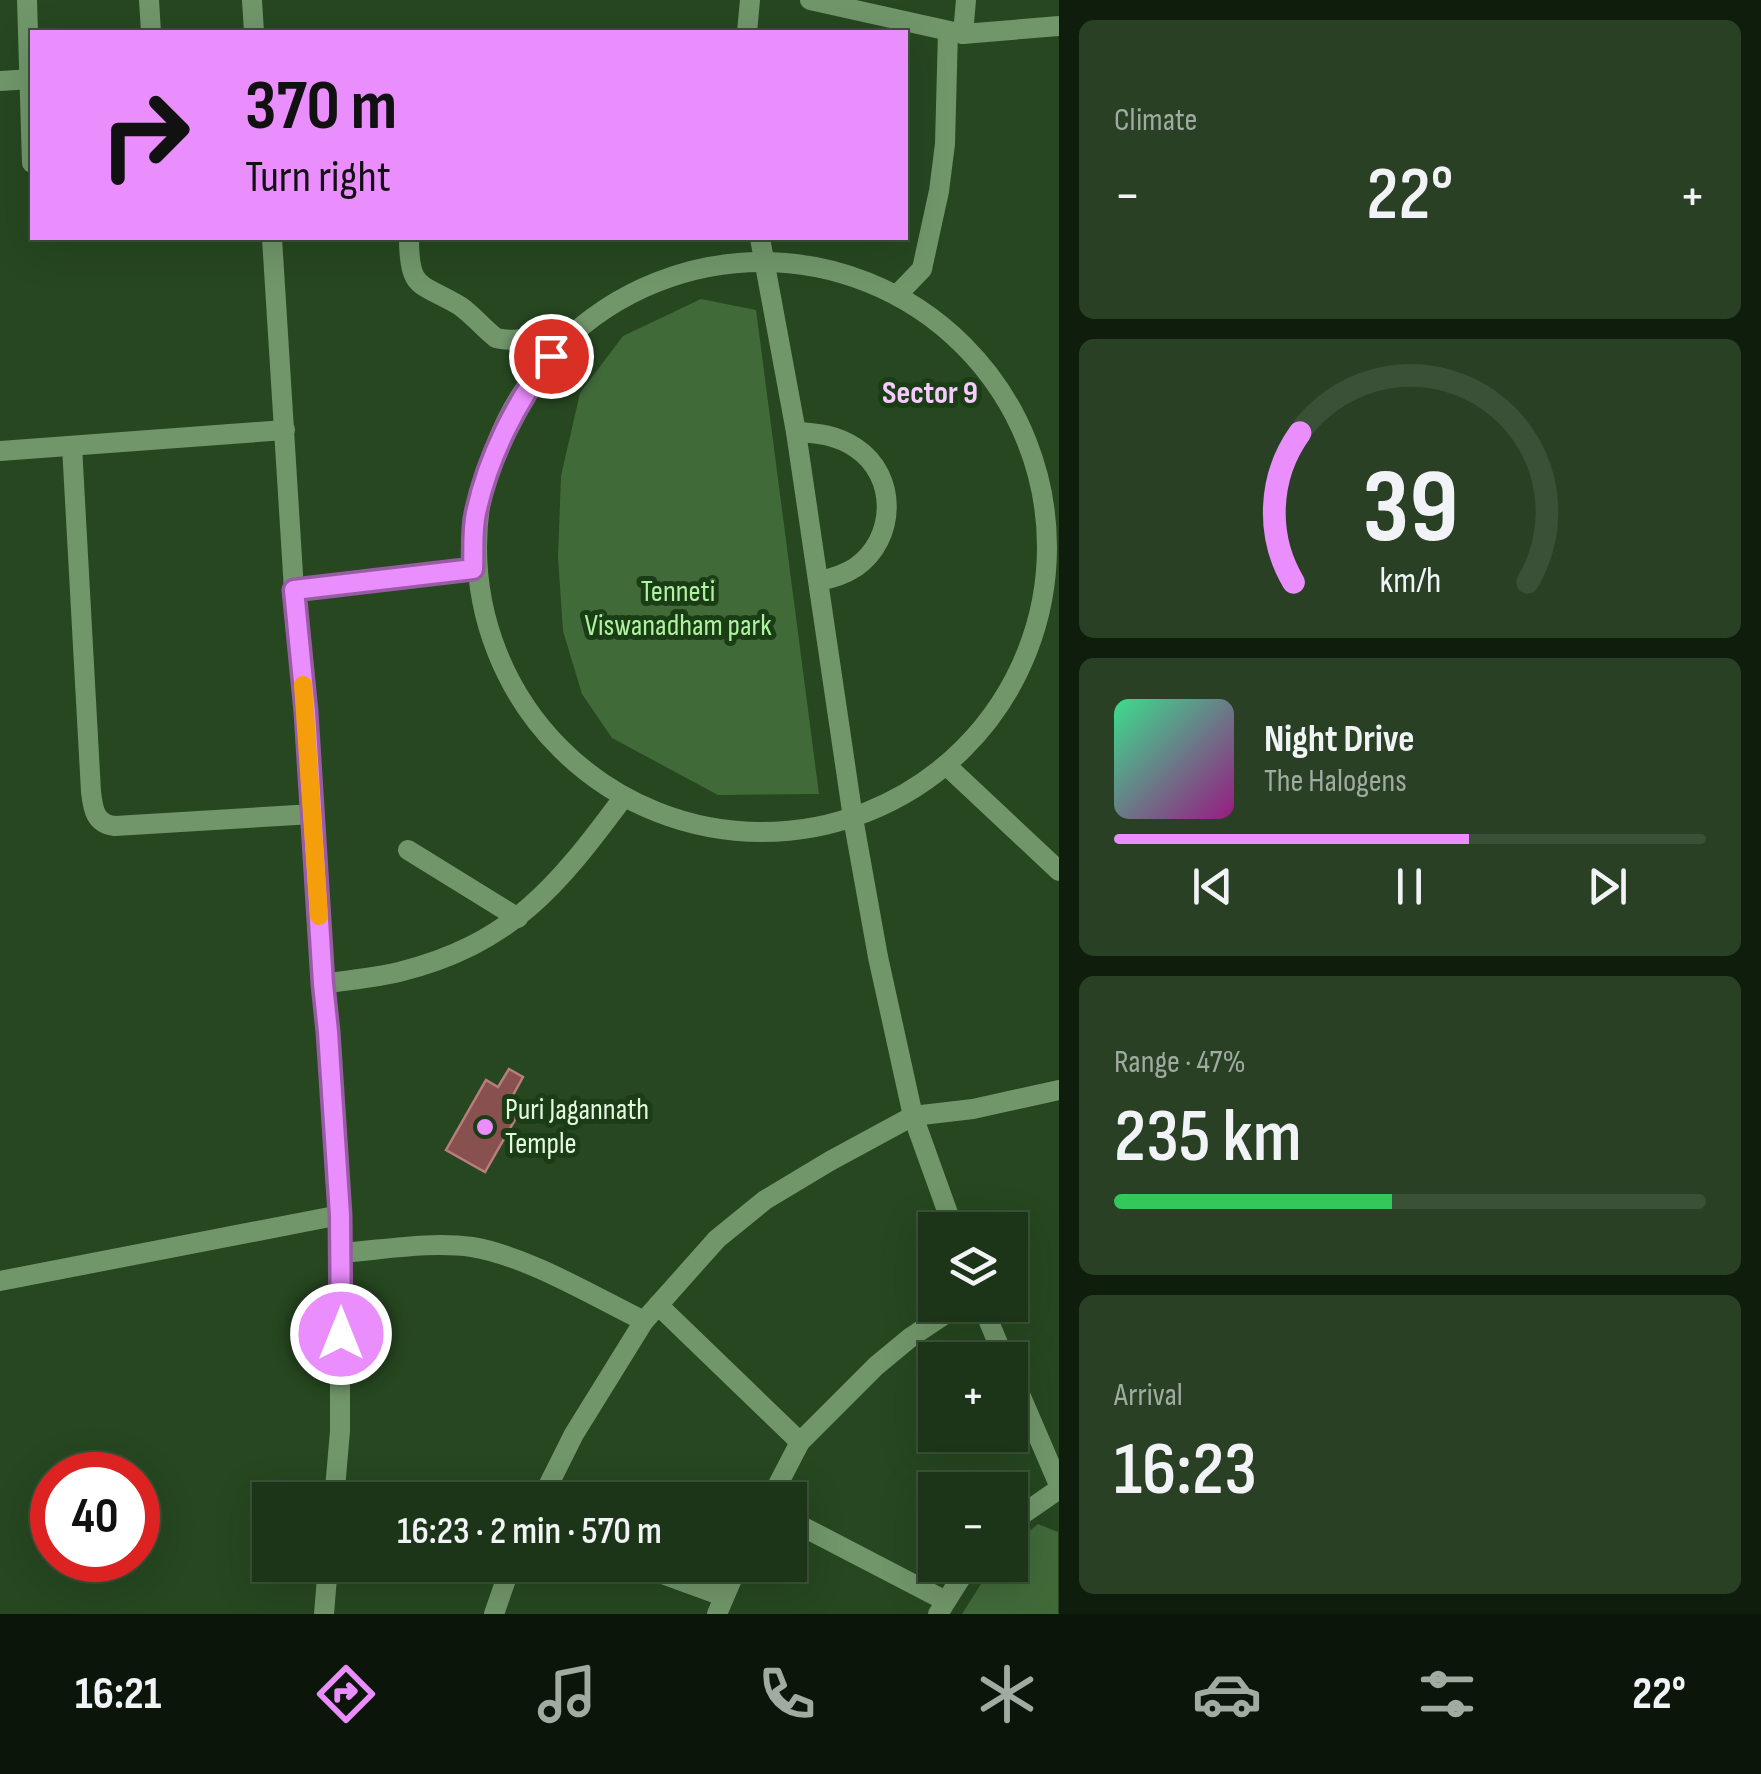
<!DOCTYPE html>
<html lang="en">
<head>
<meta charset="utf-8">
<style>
	body { margin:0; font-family:"Sofia Sans Condensed",sans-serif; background:#294025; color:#f1f3f6; height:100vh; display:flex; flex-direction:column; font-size:38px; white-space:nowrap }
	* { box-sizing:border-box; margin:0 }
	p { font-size:32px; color:#a0aba2 }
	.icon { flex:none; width:55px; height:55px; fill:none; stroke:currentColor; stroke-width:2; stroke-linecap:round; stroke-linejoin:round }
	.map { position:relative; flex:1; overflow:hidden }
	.side { display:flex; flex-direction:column; gap:20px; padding:20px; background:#0f1d0d; width:702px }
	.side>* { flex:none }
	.banner { position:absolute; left:30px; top:30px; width:878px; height:210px; border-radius:0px; box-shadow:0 10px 40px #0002,0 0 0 2px #3a5037; background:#ea8dfd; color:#111; overflow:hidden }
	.controls { position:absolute; left:918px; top:1212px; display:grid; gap:20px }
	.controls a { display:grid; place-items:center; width:110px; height:110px; border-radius:0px; background:#1c3518; box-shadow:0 10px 40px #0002,0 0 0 2px #3a5037; font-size:50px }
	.speed { position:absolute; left:30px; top:1452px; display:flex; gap:20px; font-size:50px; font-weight:700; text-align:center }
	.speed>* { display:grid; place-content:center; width:130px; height:130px; border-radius:50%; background:#1c3518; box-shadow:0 10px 40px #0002,0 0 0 2px #3a5037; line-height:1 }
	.speed .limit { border:15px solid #d22; background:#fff; color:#111 }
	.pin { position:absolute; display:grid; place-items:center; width:85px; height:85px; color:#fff; margin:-42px; border:5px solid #fff; border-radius:50%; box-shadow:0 2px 10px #0007 }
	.me { position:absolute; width:110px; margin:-55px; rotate:0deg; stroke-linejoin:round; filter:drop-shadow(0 0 8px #0008) }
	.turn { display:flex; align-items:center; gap:35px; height:210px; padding:0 50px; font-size:45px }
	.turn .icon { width:130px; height:130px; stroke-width:2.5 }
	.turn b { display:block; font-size:70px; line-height:85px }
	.big { font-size:75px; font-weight:600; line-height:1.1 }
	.side .card { flex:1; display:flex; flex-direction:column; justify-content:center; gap:15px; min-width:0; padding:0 35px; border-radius:15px; background:#294025 }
	.side .dial { align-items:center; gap:0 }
	.dial svg { height:260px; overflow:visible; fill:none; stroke:#3a5037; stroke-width:7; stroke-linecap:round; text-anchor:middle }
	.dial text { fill:#f1f3f6; stroke:none }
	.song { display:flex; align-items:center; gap:30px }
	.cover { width:120px; height:120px; border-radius:15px; background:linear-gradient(135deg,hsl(150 70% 55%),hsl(310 70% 35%)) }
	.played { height:10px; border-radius:5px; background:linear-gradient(90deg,#ea8dfd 60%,#3a5037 60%) }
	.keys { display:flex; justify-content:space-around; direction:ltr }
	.heat { display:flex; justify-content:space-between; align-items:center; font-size:55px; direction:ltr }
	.charge { height:15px; border-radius:8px; background:linear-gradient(90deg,#34c759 47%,#3a5037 0) }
	.trip { position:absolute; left:252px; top:1482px; width:555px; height:100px; border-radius:0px; background:#1c3518; box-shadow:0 10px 40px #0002,0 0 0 2px #3a5037; font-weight:600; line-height:100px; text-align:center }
	.menu { display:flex; height:160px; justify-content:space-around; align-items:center; background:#0b150a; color:#a0aba2 }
	.menu .icon { width:70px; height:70px }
	.menu .selected { color:#ea8dfd }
	.menu b { font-size:45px; color:#f1f3f6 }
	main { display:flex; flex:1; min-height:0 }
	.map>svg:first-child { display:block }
	.green { fill:#416a39 }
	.building { fill:#895050; stroke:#b97d7b; stroke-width:2.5 }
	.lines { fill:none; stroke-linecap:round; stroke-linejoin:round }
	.minor { stroke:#71966a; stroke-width:20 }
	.route-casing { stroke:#985ca4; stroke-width:25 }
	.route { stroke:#ea8dfd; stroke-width:18 }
	.slow { stroke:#f59e0b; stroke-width:18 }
	.poi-dot { fill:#ea8dfd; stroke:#1b3d15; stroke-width:4 }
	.labels { text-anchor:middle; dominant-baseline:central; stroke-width:10; stroke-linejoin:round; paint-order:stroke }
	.park-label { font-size:30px; fill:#aff2a2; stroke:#1b3d15 }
	.poi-label { font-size:30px; fill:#e4f8e0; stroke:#1b3d15; text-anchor:start }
	.neighbourhood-label { font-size:32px; font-weight:bold; fill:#f5ccfd; stroke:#1b3d15 }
</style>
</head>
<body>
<main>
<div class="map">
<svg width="1059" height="1614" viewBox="0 0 1059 1614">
	<rect width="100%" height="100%" fill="#264720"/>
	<g class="green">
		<path d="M 701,299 L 756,310 L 819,794 L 718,795 L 612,738 L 582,694 L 563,631 L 558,557 L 561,476 L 580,393 L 623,336 Z"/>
		<path d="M 1038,1524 L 1058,1532 L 1058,1614 L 962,1614 L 993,1565 L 1010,1565 L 1010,1547 Z"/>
	</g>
	<path class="building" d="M 509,1069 L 523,1077 L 512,1097 L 524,1104 L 485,1172 L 446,1150 L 486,1080 L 498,1087 Z"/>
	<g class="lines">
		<g class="minor">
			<path d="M 27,0 L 32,163"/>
			<path d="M 149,0 L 151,32"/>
			<path d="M 252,0 L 254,32"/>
			<path d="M 810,0 L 963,34 L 1059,26"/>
			<path d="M 747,32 L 750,0"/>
			<path d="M 963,34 L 966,0"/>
			<path d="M 0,81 L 32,79"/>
			<path d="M 272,238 L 294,590 L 305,713 L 340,1215 L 340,1431 L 334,1500"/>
			<path d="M 409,238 C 409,291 420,282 460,306 C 473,315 483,328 496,338 C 527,346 523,325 551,356"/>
			<path d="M 760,238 L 796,432 L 853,818 L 878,957 L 913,1116 L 954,1230"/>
			<circle cx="762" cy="547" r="285"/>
			<path d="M 898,294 L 922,269 L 939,191 L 945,144 L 948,31"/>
			<path d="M 796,432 C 818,433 837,435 856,448 C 898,476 896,539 856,567 C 844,575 833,578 819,581"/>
			<path d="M 72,446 L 91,792 C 93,809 95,824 115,826 L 313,814"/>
			<path d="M 0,451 L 285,430"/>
			<path d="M 294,590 L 473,569"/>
			<path d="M 946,765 L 1059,871"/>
			<path d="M 408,850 L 518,918"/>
			<path d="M 323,984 C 348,980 374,978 399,972 C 511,944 557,887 623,798"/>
			<path d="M 340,1253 C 383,1250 430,1241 472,1247 C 527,1256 593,1296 644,1321"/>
			<path d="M 0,1281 L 340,1215"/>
			<path d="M 658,1305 L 800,1442"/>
			<path d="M 982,1305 L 1005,1360"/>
			<path d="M 1010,1371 L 1059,1485"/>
			<path d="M 541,1500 L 574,1434 L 644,1321 L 717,1239 L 765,1200 L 830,1161 L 913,1116 L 973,1109 L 1059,1090"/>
			<path d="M 770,1500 L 800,1442 L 876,1366 L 911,1337 L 959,1305"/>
			<path d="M 790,1520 L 946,1601"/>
			<path d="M 1010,1523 L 1059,1489"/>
			<path d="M 638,1565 L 723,1596"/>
			<path d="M 324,1614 L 328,1565"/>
			<path d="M 494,1614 L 511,1565"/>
			<path d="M 717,1614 L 738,1565"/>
			<path d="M 938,1614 L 969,1565"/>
		</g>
	</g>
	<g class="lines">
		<defs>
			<path id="route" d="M 341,1334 L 340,1215 L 328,1032 L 323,984 L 306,712 L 294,590 L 473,569 C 474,551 472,531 476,513 C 488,457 516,402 551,356"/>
		</defs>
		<use href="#route" class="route-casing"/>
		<use href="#route" class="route"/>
		<path class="slow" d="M 303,685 L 319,916"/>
	</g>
	<circle class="poi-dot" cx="485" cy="1127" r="10"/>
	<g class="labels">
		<g class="park-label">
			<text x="678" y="592">Tenneti<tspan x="678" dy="34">Viswanadham park</tspan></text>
		</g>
		<g class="poi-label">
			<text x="505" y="1110">Puri Jagannath<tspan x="505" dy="34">Temple</tspan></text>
		</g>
		<g class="neighbourhood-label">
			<text x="930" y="393">Sector 9</text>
		</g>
	</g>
</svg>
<div class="controls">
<a><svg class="icon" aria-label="layers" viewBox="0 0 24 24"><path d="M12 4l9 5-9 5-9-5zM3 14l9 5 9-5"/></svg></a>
<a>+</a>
<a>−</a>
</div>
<div class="speed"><div class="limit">40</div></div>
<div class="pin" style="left:551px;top:356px;background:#d93025"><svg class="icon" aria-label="arrive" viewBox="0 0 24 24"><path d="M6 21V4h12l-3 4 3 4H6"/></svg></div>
<svg class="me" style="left:341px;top:1334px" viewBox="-20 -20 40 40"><circle r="17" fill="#ea8dfd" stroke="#fff" stroke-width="3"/><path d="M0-11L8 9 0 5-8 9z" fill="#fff"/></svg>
<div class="trip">16:23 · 2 min · 570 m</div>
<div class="banner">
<div class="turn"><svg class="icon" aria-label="right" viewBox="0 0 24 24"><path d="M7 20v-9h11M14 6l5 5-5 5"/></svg><div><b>370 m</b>Turn right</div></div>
</div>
</div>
<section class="side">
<div class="card"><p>Climate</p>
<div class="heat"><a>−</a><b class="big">22°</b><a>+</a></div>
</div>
<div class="card dial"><svg viewBox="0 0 100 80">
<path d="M14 69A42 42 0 1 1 86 69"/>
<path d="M14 69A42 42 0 0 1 16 23" stroke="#ea8dfd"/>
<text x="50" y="56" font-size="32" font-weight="700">39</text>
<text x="50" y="72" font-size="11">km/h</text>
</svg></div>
<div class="card">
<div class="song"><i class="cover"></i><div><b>Night Drive</b><p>The Halogens</p></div></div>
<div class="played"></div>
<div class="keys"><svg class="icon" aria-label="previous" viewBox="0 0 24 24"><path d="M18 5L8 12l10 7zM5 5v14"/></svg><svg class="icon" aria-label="pause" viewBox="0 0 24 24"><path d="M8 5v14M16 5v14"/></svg><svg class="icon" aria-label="next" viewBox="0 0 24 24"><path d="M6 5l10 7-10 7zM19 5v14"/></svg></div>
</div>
<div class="card"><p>Range · 47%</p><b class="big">235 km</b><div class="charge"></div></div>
<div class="card"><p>Arrival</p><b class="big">16:23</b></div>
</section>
</main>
<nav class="menu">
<b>16:21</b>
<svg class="icon selected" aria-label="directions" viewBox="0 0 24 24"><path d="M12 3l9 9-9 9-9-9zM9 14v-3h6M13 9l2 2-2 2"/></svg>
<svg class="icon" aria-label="music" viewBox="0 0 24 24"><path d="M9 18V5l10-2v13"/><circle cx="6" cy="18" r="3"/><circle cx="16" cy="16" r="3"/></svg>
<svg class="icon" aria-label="phone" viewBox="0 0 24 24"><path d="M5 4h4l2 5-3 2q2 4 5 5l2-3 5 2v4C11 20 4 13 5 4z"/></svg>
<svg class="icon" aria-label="climate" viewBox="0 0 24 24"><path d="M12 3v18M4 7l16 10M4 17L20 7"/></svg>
<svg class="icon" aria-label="car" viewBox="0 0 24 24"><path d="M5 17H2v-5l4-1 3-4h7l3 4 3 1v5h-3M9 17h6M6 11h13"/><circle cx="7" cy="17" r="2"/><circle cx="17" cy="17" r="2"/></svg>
<svg class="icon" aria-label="filters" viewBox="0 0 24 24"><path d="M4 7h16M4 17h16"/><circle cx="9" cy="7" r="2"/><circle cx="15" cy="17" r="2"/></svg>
<b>22°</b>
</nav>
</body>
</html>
